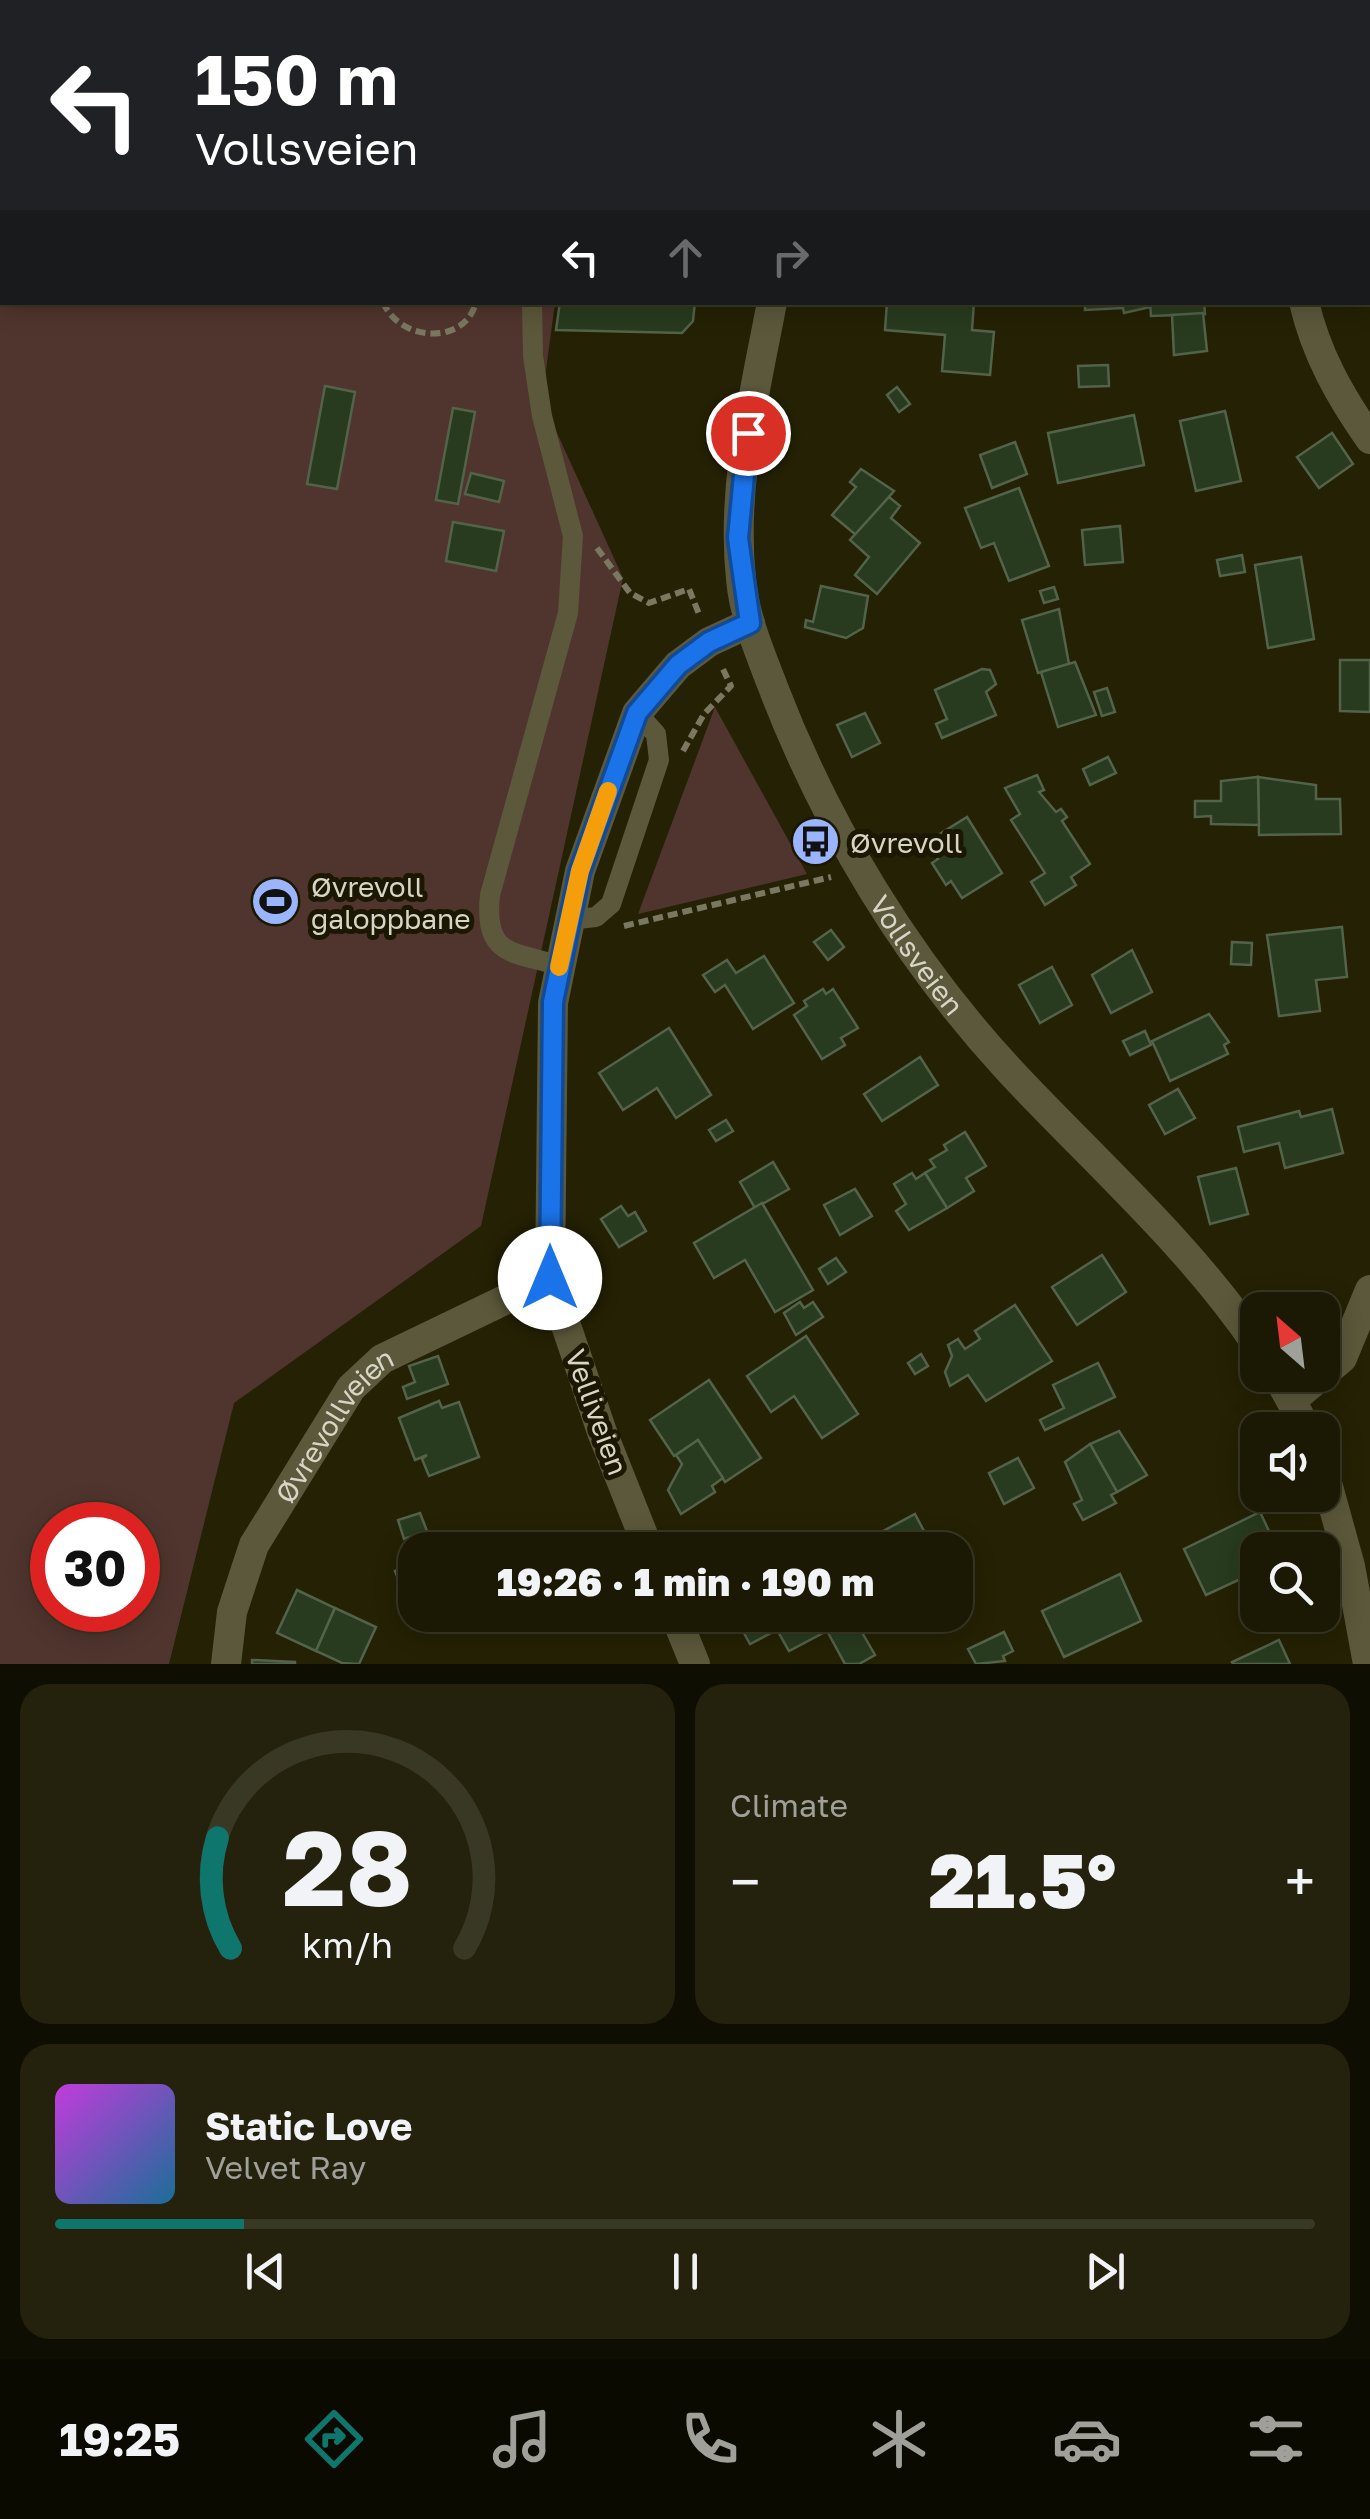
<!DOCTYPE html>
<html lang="en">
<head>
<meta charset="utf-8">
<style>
	body { margin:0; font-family:"Golos Text",sans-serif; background:#24220d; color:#f1f3f6; height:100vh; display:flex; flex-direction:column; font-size:38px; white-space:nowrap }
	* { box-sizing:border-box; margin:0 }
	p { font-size:32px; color:#a0a09a }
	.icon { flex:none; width:55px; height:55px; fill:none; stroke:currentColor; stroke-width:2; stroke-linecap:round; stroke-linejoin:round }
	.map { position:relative; height:1664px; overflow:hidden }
	.drawer { display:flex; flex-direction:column; gap:20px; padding:20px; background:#0f0e02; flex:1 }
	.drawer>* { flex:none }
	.banner { position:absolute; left:0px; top:0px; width:1370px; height:305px; box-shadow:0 5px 25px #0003,0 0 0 2px #393825; background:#202124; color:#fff; overflow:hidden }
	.needle { width:65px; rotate:332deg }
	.buttons { position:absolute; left:1240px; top:1292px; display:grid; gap:20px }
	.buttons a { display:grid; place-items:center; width:100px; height:100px; border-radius:20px; background:#1b1903; box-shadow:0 5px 25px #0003,0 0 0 2px #393825; font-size:50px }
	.speed { position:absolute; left:30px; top:1502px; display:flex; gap:20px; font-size:50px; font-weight:700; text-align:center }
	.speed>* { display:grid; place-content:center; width:130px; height:130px; border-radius:50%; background:#1b1903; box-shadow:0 5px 25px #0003,0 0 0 2px #393825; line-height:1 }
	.speed .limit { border:15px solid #d22; background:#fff; color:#111 }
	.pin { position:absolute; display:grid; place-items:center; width:85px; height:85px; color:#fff; margin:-42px; border:5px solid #fff; border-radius:50%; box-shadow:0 2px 10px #0007 }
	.me { position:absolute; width:110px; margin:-55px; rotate:0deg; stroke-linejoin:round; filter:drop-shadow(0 0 8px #0008) }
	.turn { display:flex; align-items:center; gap:35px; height:210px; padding:0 30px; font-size:45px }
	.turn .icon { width:130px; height:130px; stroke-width:2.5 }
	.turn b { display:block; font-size:70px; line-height:85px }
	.lanes { display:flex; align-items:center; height:95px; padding:0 30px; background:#0003; justify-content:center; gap:50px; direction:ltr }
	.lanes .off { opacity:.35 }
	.big { font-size:75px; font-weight:800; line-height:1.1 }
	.drawer .tile { flex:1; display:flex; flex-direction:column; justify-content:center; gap:15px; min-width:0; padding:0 35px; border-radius:30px; background:#24220d }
	.drawer .dial { align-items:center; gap:0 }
	.dial svg { height:260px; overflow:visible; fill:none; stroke:#393825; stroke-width:7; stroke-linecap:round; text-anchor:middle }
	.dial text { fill:#f1f3f6; stroke:none }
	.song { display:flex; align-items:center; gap:30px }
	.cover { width:120px; height:120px; border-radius:15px; background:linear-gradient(135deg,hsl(290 70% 55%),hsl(200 70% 35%)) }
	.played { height:10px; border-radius:5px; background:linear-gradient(90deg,#0f766e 15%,#393825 15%) }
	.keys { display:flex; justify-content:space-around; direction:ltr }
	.heat { display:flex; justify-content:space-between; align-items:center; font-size:55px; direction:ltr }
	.drawer .tiles { flex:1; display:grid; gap:20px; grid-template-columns:1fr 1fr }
	.tile:last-child { grid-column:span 2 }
	.trip { position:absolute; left:398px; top:1532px; width:575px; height:100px; border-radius:30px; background:#1b1903; box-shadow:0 5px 25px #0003,0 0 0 2px #393825; font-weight:800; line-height:100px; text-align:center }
	.menu { display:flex; height:160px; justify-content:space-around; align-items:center; background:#0b0a01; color:#a0a09a }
	.menu .icon { width:70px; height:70px }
	.menu .active { color:#0f766e }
	.menu b { font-size:45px; color:#f1f3f6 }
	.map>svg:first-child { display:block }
	.green { fill:#50352e; fill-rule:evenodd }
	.building { fill:#283b1e; stroke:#53634a; stroke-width:2.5 }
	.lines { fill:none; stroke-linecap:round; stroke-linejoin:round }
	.path { stroke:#7a7861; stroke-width:6; stroke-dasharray:10 5; stroke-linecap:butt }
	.service { stroke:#5c583b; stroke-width:20 }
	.minor { stroke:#5c583b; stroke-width:30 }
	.secondary { stroke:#5c583b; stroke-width:30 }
	.route-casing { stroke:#114b97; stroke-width:25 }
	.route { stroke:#1a73e8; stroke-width:18 }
	.slow { stroke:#f59e0b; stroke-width:18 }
	.labels { text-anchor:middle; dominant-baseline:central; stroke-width:10; stroke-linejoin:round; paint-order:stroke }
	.poi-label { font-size:28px; fill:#d7d5c5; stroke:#1b1700; text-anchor:start }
	.street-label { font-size:28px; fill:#d7d5c5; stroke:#1b1700 }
</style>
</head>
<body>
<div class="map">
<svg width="1370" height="1664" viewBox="0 0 1370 1664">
	<rect width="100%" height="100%" fill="#242104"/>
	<g class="green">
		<path d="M 0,0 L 596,0 L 2,2 L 2,302 L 555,303 L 542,400 L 623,578 L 481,1226 L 234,1403 L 169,1664 L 0,1664 ZM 52,1525 L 138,1525 L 138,1610 L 52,1610 Z"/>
		<path d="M 715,707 L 807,874 L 638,914 Z"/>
	</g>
	<g class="building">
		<path d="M 950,0 L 994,0 L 998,2 L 949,2 Z"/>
		<path d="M 1158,0 L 1197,0 L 1198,2 L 1158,2 Z"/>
		<path d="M 1368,147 L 1370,147 L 1369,221 L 1368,201 Z"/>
		<path d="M 560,302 L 695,302 L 693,321 L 682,333 L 556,330 Z"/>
		<path d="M 887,302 L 974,302 L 972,330 L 994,332 L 990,375 L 942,371 L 945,335 L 885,330 Z"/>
		<path d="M 1085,302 L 1150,302 L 1150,307 L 1124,313 L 1123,308 L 1085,310 Z"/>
		<path d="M 1150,302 L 1204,302 L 1205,314 L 1151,316 Z"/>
		<path d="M 1203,313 L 1207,351 L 1174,355 L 1172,315 Z"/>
		<path d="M 1108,365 L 1109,386 L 1079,387 L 1078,366 Z"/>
		<path d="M 325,386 L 355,392 L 337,489 L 307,484 Z"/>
		<path d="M 897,387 L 910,404 L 899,412 L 887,395 Z"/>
		<path d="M 453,408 L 475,412 L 458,504 L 436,500 Z"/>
		<path d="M 1225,411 L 1241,481 L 1196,491 L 1180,421 Z"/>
		<path d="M 1134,415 L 1144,465 L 1058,483 L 1048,433 Z"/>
		<path d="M 1332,433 L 1353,464 L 1319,488 L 1297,457 Z"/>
		<path d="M 1015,442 L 1027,474 L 992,488 L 980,455 Z"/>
		<path d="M 861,469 L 894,491 L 856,535 L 832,515 L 856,487 L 850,482 Z"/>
		<path d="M 471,473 L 504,481 L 499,502 L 465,494 Z"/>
		<path d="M 1019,488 L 1049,566 L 1009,581 L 994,543 L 981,548 L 965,508 Z"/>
		<path d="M 889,497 L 900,506 L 891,518 L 920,543 L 877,594 L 855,575 L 869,557 L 850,540 Z"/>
		<path d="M 453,522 L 504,531 L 496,571 L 446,561 Z"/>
		<path d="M 1120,526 L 1123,562 L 1085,565 L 1082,530 Z"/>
		<path d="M 1242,555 L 1245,572 L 1220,576 L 1217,560 Z"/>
		<path d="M 1301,557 L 1314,639 L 1268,648 L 1255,565 Z"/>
		<path d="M 821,586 L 868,596 L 863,628 L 846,638 L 805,627 L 806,620 L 813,622 Z"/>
		<path d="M 1054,587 L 1058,599 L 1044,603 L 1040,591 Z"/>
		<path d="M 1059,609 L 1069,664 L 1038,673 L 1022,620 Z"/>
		<path d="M 1340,660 L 1370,660 L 1370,712 L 1340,711 Z"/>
		<path d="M 1075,662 L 1096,715 L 1058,727 L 1041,672 Z"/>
		<path d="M 982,669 L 990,670 L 996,684 L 986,692 L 996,715 L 942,738 L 936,724 L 947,719 L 935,690 Z"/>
		<path d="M 1107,688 L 1115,712 L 1102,716 L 1094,692 Z"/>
		<path d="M 865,713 L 880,743 L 852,757 L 837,725 Z"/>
		<path d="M 1108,757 L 1116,773 L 1090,785 L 1083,769 Z"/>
		<path d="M 1037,775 L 1044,790 L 1039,792 L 1056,812 L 1061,809 L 1067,817 L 1062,821 L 1090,864 L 1071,877 L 1076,885 L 1045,905 L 1031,882 L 1045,873 L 1011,820 L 1020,814 L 1005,788 Z"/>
		<path d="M 1258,777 L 1316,785 L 1316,799 L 1340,799 L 1341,834 L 1259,835 Z"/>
		<path d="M 1258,777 L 1259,825 L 1211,824 L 1211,816 L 1195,817 L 1195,801 L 1221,801 L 1221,781 Z"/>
		<path d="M 967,817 L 1002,873 L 962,898 L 951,881 L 946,885 L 932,863 L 938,859 L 927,842 Z"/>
		<path d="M 1342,927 L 1347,977 L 1316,980 L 1320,1011 L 1279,1016 L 1267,935 Z"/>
		<path d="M 831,930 L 844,947 L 828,960 L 814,942 Z"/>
		<path d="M 1232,942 L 1252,943 L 1251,965 L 1231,964 Z"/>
		<path d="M 1132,950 L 1152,992 L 1111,1013 L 1092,975 Z"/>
		<path d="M 764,956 L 794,1003 L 753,1029 L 725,985 L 715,992 L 703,975 L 727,960 L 736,973 Z"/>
		<path d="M 1052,967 L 1072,1005 L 1040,1023 L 1019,985 Z"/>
		<path d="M 823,989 L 826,994 L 833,989 L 858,1028 L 841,1038 L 845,1045 L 822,1059 L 794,1015 L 807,1006 L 804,1001 Z"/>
		<path d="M 1209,1014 L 1229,1042 L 1224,1045 L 1228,1054 L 1170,1081 L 1152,1041 Z"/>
		<path d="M 669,1028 L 711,1095 L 676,1118 L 657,1088 L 623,1110 L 599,1073 Z"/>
		<path d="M 1145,1031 L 1151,1045 L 1130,1055 L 1123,1041 Z"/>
		<path d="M 920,1057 L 938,1085 L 882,1121 L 864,1094 Z"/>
		<path d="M 1178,1089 L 1195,1118 L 1165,1134 L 1149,1105 Z"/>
		<path d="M 1332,1109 L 1343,1153 L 1285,1168 L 1279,1143 L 1244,1152 L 1238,1127 L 1299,1111 L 1301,1117 Z"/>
		<path d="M 726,1120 L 733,1131 L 716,1141 L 709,1130 Z"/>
		<path d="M 965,1132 L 986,1166 L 966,1178 L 974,1191 L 947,1208 L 925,1173 L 935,1167 L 930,1160 L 947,1150 L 944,1145 Z"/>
		<path d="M 773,1162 L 789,1189 L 755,1208 L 740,1182 Z"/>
		<path d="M 1236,1168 L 1248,1214 L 1210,1224 L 1198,1177 Z"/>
		<path d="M 912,1173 L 916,1179 L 925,1173 L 947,1208 L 909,1230 L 896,1211 L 906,1204 L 894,1184 Z"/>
		<path d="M 855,1189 L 872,1216 L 840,1235 L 824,1205 Z"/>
		<path d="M 762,1203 L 813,1290 L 775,1312 L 745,1260 L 714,1278 L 694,1243 Z"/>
		<path d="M 621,1206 L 628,1216 L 635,1212 L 646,1231 L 619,1247 L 601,1219 Z"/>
		<path d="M 1102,1255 L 1126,1292 L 1077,1325 L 1052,1287 Z"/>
		<path d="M 836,1258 L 846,1272 L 828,1284 L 819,1269 Z"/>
		<path d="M 800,1302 L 804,1308 L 813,1302 L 823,1317 L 796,1335 L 784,1313 Z"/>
		<path d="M 1015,1305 L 1052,1361 L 986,1401 L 968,1375 L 950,1386 L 945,1372 L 952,1356 L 948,1345 L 958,1339 L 965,1349 L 980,1339 L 975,1331 Z"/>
		<path d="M 806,1336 L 858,1414 L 822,1438 L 794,1396 L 771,1412 L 747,1376 Z"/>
		<path d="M 921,1354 L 928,1366 L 915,1374 L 908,1363 Z"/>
		<path d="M 438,1356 L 448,1384 L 407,1399 L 403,1387 L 415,1382 L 409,1366 Z"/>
		<path d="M 1098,1363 L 1115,1397 L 1045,1430 L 1040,1420 L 1064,1408 L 1053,1385 Z"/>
		<path d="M 709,1380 L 761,1458 L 725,1482 L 698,1440 L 674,1456 L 650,1420 Z"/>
		<path d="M 439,1401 L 442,1408 L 459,1402 L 479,1457 L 429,1476 L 422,1459 L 427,1455 L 415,1460 L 399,1418 Z"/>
		<path d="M 1119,1431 L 1147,1475 L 1117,1492 L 1090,1444 Z"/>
		<path d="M 698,1440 L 723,1478 L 712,1486 L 715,1492 L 681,1514 L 668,1490 L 682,1464 L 676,1455 Z"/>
		<path d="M 1090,1444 L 1117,1492 L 1111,1495 L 1116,1503 L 1083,1520 L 1074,1504 L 1082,1500 L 1065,1462 Z"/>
		<path d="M 1018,1458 L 1034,1488 L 1004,1504 L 989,1473 Z"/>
		<path d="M 1260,1512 L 1278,1550 L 1258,1550 L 1258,1571 L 1206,1595 L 1184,1549 Z"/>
		<path d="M 420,1513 L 427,1531 L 404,1539 L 398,1520 Z"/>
		<path d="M 915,1514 L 933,1548 L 857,1550 L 855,1546 Z"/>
		<path d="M 415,1563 L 415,1603 L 408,1605 L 395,1571 Z"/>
		<path d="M 1120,1574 L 1141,1621 L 1064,1657 L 1042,1611 Z"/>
		<path d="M 297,1590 L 335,1608 L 316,1651 L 277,1633 Z"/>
		<path d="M 335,1608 L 376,1627 L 359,1664 L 342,1663 L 316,1651 Z"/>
		<path d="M 415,1615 L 447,1615 L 419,1626 Z"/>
		<path d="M 473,1615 L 504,1615 L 477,1625 Z"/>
		<path d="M 576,1615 L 613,1615 L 581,1627 Z"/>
		<path d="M 734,1615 L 852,1615 L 875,1655 L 859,1664 L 845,1664 L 827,1631 L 789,1651 L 777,1630 L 750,1644 Z"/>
		<path d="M 1004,1632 L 1013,1651 L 1003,1656 L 1005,1661 L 976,1664 L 968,1649 Z"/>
		<path d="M 1279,1640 L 1290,1664 L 1233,1664 L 1232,1662 Z"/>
		<path d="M 252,1660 L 295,1662 L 295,1664 L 252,1664 Z"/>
	</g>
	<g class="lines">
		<g class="path">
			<path d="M 383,302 C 400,343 466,345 476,302"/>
			<path d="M 597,548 L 630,593 L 649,603 L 689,589 L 699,614"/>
			<path d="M 683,751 L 704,714 L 731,686 L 722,667"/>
			<path d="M 624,926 L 831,877"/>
		</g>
		<g class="service">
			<path d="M 542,2 L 543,0"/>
			<path d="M 532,302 L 533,356 L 542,416 L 573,536 L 568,613 L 490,895 C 484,954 509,952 559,965"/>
			<path d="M 568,920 L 596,917 L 611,904 L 659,760 L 656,734 L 637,713"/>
		</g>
		<g class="minor">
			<path d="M 1287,2 L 1287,0"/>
			<path d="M 1304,302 C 1316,354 1340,396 1370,439"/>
			<path d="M 1292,1400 L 1342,1358 L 1370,1290"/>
			<path d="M 649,1550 L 602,1432 L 550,1278 L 553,1003 L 580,871 L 637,713 L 678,665 L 709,642 L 750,623"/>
			<path d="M 675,1615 L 695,1664"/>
			<path id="s1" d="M 226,1664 L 232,1612 L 254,1545 L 351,1388 L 382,1359 L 550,1278"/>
		</g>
		<g class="secondary">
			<path d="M 830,2 L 830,0"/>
			<path id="s2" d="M 772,302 C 755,393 731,486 741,579 C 744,616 760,653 773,687 C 827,828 908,961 1010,1071 C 1093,1160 1189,1244 1258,1346"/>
			<path d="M 1277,1375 L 1307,1430"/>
			<path d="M 1322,1465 L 1350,1566 L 1368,1664"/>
		</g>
	</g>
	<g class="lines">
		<defs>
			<path id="route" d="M 550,1278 L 553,1002 L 580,871 L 637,713 L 678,665 L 709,642 L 750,623 L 738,538 L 748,433"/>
		</defs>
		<use href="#route" class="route-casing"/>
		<use href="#route" class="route"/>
		<path class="slow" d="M 559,967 L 580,871 L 608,791"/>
	</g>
	<defs>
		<symbol id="bus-disc" viewBox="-11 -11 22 22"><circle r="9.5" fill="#9ab5fd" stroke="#1b1700"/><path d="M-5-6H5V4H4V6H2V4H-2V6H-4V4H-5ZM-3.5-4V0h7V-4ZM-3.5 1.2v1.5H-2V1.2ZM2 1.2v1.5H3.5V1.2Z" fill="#111"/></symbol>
		<symbol id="stadium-disc" viewBox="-11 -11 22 22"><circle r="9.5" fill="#9ab5fd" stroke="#1b1700"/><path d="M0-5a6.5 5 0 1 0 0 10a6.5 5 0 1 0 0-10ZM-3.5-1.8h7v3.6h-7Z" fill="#111"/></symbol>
	</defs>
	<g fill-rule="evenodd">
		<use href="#bus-disc" x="788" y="814" width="55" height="55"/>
		<use href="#stadium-disc" x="248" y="874" width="55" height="55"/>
	</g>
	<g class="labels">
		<g class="poi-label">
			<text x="850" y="842">Øvrevoll</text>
			<text x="311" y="886">Øvrevoll<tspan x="311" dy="32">galoppbane</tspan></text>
		</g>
		<g class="street-label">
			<text stroke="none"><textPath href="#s2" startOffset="698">Vollsveien</textPath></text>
			<text transform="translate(597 1412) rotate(70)">Velliveien</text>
			<text stroke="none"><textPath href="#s1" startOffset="268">Øvrevollveien</textPath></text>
		</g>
	</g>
</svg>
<div class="buttons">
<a><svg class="needle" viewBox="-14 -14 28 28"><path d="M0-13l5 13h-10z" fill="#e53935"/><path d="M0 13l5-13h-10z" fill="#a0a09a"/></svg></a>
<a><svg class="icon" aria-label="sound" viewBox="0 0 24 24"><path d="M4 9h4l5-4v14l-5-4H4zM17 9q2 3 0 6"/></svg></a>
<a><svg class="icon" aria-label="search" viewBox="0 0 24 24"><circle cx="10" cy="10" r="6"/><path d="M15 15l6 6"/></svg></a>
</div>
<div class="speed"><div class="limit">30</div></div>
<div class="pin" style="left:748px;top:433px;background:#d93025"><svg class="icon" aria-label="arrive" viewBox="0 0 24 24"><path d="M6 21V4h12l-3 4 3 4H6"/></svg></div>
<svg class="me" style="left:550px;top:1278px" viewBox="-20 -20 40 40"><circle r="19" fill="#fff"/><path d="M0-13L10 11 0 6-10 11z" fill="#1a73e8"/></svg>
<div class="trip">19:26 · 1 min · 190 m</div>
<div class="banner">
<div class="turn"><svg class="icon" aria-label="left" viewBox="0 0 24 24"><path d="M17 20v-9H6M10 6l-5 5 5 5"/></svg><div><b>150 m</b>Vollsveien</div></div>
<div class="lanes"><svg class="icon" aria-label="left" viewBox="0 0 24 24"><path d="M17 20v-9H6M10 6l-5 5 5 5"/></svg><svg class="icon off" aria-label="ahead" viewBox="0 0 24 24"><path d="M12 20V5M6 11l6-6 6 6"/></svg><svg class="icon off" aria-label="right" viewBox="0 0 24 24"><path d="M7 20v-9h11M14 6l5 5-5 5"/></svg></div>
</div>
</div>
<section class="drawer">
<div class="tiles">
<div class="tile dial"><svg viewBox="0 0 100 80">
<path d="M14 69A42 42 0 1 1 86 69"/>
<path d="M14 69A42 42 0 0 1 10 35" stroke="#0f766e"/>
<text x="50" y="56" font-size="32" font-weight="700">28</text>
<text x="50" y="72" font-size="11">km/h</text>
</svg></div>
<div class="tile"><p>Climate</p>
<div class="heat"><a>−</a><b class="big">21.5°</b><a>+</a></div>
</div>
<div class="tile">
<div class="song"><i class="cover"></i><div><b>Static Love</b><p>Velvet Ray</p></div></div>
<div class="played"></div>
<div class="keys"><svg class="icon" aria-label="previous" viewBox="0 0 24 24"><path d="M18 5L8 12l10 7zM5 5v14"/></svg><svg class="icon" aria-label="pause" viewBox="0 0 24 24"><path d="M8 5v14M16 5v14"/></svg><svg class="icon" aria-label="next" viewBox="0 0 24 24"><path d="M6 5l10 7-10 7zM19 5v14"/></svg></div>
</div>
</div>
</section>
<nav class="menu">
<b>19:25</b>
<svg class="icon active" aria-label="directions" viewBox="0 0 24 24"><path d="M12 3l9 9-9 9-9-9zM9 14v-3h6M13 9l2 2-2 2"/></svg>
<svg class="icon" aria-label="music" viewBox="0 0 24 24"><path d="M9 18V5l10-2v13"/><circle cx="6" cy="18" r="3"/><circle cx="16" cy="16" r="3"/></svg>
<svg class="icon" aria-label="phone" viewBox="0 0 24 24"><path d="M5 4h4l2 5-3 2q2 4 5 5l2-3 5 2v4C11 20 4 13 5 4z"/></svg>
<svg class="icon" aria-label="climate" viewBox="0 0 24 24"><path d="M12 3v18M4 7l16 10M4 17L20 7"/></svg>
<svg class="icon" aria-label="car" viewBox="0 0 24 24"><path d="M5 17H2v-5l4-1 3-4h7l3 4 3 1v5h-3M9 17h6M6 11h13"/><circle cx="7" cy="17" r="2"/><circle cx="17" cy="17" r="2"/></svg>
<svg class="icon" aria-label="filters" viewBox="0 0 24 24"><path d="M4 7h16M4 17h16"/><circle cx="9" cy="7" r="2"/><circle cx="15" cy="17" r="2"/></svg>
</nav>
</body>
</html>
